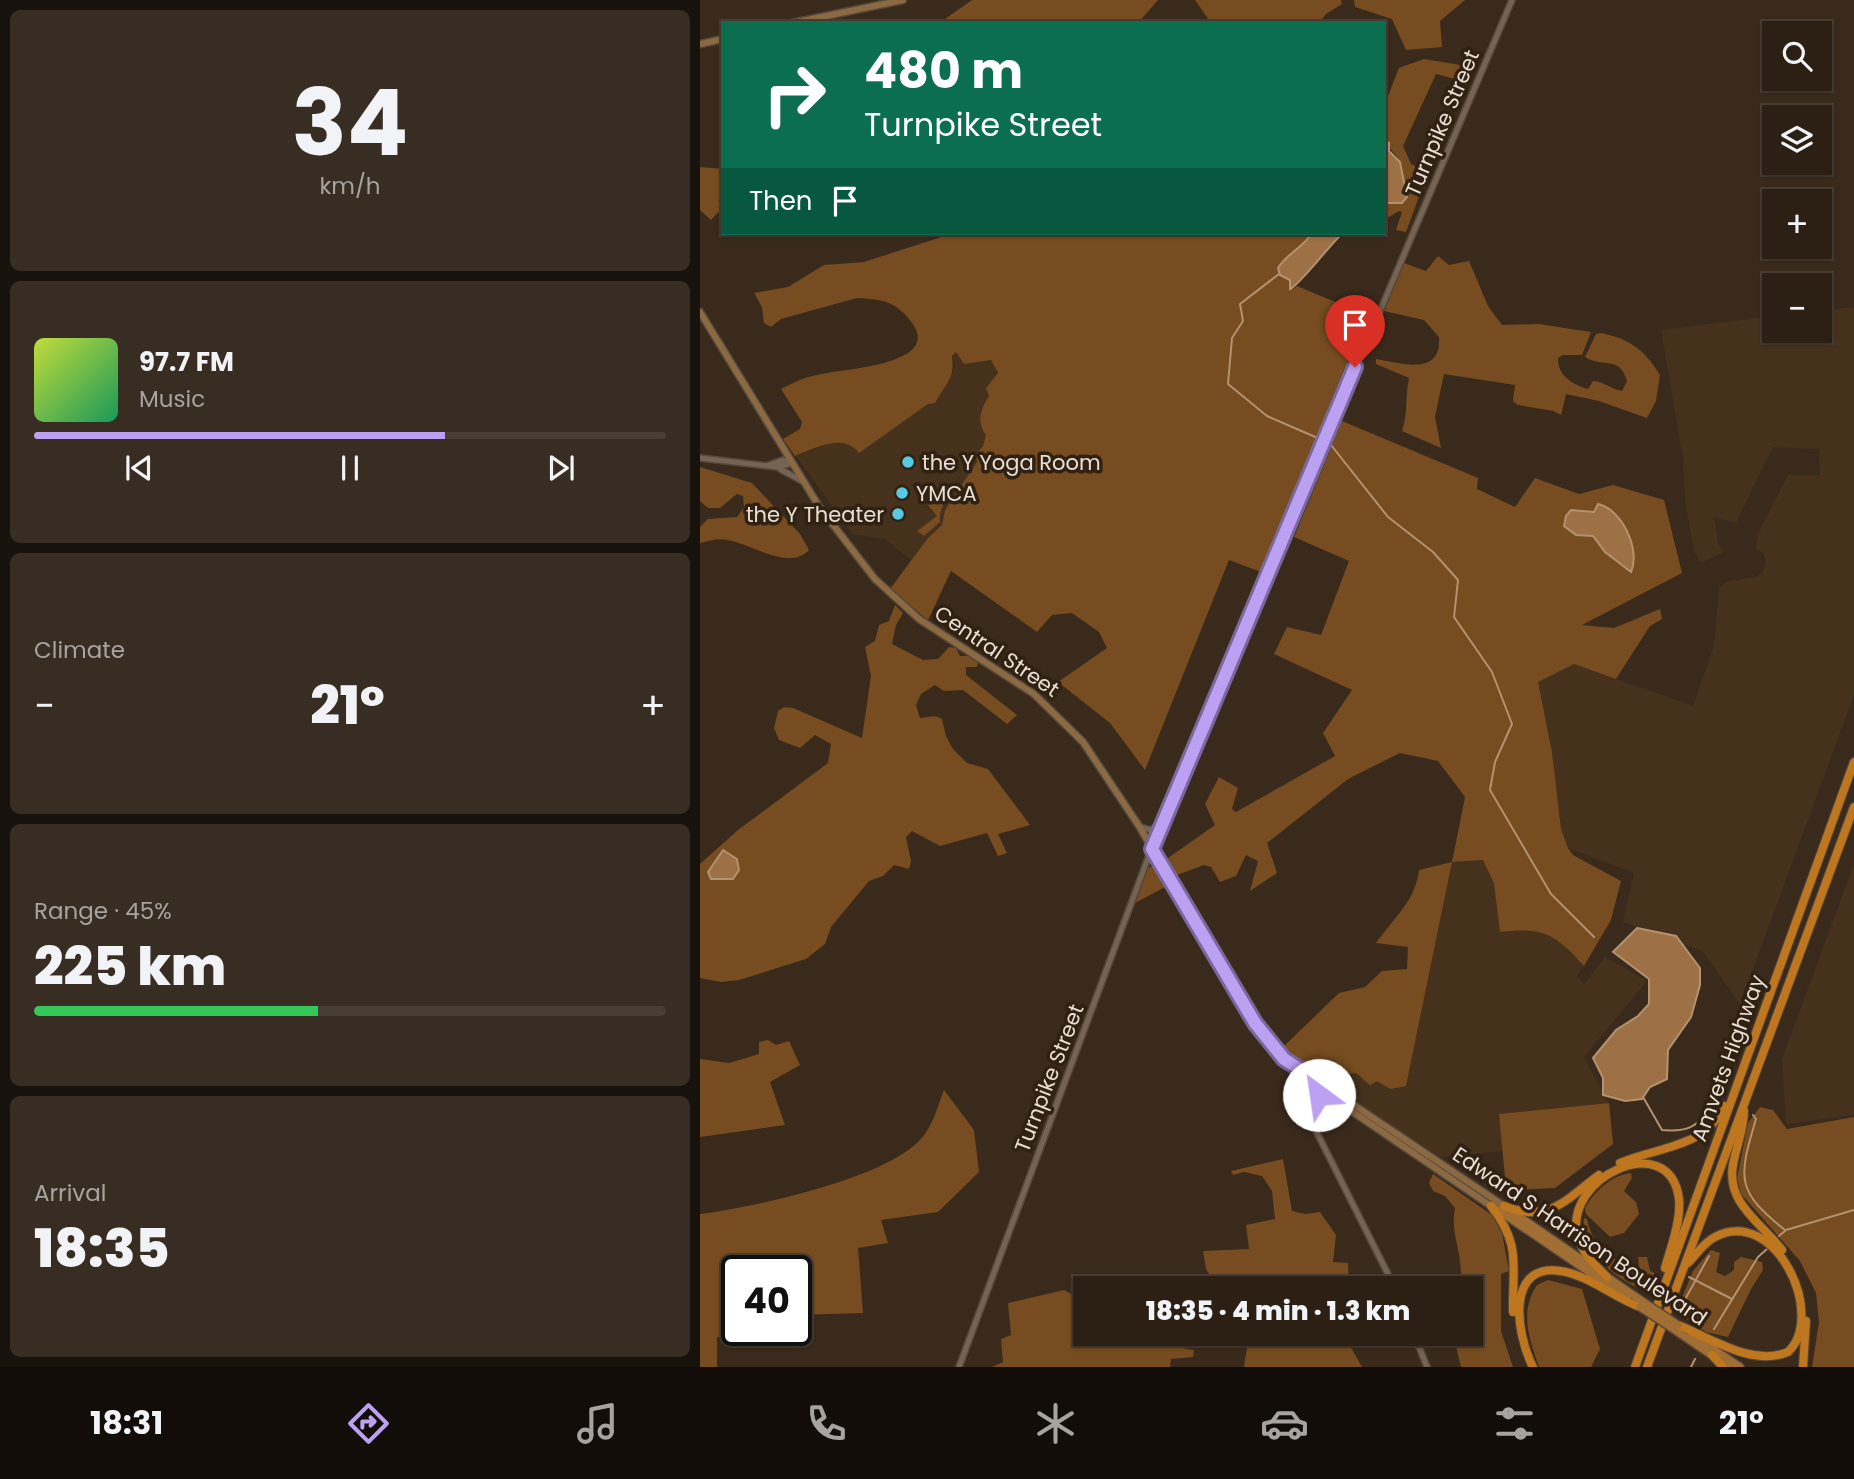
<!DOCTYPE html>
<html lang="en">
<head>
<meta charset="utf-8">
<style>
	body { margin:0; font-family:Poppins,sans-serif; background:#382d22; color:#f1f3f6; height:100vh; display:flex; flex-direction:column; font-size:26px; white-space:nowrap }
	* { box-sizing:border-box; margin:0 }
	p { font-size:23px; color:#a6a3a0 }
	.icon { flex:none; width:38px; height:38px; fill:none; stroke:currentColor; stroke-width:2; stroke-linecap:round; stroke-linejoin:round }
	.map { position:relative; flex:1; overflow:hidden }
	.side { display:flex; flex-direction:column; gap:10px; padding:10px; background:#18120c; width:700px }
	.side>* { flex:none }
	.top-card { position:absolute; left:21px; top:21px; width:665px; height:214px; border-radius:0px; box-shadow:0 2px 5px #0004,0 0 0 2px #483e34; background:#0b6e4f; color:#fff; overflow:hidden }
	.tools { position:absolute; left:1062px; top:21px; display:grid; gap:14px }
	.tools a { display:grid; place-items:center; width:70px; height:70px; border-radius:0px; background:#2c2015; box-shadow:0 2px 5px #0004,0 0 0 2px #483e34; font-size:35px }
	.speed { position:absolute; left:21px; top:1255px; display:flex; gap:14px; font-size:35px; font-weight:700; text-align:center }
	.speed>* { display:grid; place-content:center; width:91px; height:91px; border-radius:50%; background:#2c2015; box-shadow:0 2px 5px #0004,0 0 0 2px #483e34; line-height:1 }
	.speed .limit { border:4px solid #111; border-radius:10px; background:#fff; color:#111 }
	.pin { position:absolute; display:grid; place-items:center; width:60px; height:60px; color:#fff; margin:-72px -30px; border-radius:50% 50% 50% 0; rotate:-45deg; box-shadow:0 0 7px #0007 }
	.pin .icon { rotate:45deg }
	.me { position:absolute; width:77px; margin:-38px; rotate:329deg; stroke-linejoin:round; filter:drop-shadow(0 0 5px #0008) }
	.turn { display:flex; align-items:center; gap:24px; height:147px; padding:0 28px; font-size:32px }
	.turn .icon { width:91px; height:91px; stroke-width:2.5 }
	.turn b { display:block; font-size:49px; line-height:60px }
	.then { display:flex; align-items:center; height:66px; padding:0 28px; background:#0003; gap:14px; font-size:26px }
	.big { font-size:52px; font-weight:800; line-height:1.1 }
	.side .card { flex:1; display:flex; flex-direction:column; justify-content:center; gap:10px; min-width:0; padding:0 24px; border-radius:10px; background:#382d22 }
	.side .dial { align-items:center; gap:0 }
	.dial b { font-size:91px; line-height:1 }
	.song { display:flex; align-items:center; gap:21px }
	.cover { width:84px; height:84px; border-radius:10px; background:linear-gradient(135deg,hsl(70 70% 55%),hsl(150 70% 35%)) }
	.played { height:7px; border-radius:4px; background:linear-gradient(90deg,#bca0f2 65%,#483e34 65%) }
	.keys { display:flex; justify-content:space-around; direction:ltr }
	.heat { display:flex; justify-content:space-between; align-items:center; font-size:38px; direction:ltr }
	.charge { height:10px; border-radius:5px; background:linear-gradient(90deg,#34c759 45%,#483e34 0) }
	.trip { position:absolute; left:373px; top:1276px; width:410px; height:70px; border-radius:0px; background:#2c2015; box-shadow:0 2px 5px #0004,0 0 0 2px #483e34; font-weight:800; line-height:70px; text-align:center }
	.tab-bar { display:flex; height:112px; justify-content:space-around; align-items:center; background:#120d08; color:#a6a3a0 }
	.tab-bar .icon { width:49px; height:49px }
	.tab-bar .current { color:#bca0f2 }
	.tab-bar b { font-size:32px; color:#f1f3f6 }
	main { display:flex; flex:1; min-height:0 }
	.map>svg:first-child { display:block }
	.built { fill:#46311d }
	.green { fill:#764c20 }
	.water { fill:#9d7145; stroke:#b49270; stroke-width:2 }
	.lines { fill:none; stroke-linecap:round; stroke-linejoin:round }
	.stream { stroke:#b49270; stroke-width:2 }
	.tertiary-casing { stroke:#55483b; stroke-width:8 }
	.secondary-casing { stroke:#55483b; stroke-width:9 }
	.primary-casing { stroke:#55483b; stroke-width:10 }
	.motorway-casing { stroke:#55483b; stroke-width:10 }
	.tertiary { stroke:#756353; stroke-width:5 }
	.secondary { stroke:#8b6943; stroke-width:6 }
	.primary { stroke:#a16e34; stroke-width:7 }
	.motorway { stroke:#be761f; stroke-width:8 }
	.primary-bridge-casing { stroke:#55483b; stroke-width:10; stroke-linecap:butt }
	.primary-bridge { stroke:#a16e34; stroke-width:7 }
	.route-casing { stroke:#7a689d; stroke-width:18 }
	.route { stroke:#bca0f2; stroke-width:12 }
	.poi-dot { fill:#57c9e2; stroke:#302112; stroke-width:2.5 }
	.labels { text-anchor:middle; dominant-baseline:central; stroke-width:7; stroke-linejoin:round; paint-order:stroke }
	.street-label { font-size:21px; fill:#e8ded4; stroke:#302112 }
	.poi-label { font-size:21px; fill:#e8ded4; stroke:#302112; text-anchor:start }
</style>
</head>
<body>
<main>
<section class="side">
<div class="card dial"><b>34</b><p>km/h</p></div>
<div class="card">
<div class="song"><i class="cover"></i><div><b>97.7 FM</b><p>Music</p></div></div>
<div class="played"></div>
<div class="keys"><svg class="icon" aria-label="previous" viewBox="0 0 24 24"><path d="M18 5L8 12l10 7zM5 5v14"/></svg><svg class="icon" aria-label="pause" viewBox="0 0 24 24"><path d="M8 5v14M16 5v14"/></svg><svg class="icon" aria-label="next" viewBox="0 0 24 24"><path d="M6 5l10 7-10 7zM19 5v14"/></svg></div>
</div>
<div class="card"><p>Climate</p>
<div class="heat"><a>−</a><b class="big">21°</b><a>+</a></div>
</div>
<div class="card"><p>Range · 45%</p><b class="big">225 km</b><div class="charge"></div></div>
<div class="card"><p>Arrival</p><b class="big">18:35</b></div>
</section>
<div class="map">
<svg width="1154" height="1367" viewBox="0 0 1154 1367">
	<rect width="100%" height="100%" fill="#3a2a1c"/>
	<g class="built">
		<path d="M 1154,307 L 1154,695 L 1040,1004 L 1003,951 L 923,922 L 934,873 L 868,848 L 861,829 L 852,752 L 837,682 L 874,664 L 993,706 L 1014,646 L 1019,589 L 1026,582 L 1055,577 L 1063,572 L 1066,561 L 1063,553 L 1056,549 L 1058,534 L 1088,475 L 1120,475 L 1119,449 L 1073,447 L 1036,523 L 1014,517 L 1018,543 L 1023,552 L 1001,563 L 994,551 L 985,500 L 983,460 L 961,330 L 1074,316 L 1074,331 L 1120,331 L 1120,311 Z"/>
		<path d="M 256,352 L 282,361 L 291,360 L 296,367 L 297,375 L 286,388 L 289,396 L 280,412 L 280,424 L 286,435 L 284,444 L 276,454 L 277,462 L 245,510 L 242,525 L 228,538 L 212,561 L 185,539 L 152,534 L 96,456 L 131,443 L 150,444 L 160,452 L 228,404 L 235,402 L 248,383 L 255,367 L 252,356 Z"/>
		<path d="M 783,860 L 884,966 L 877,975 L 884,984 L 905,957 L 947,981 L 884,1057 L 909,1103 L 799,1114 L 803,1151 L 740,1157 L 620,1078 L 710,1066 L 752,862 Z"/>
		<path d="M 1154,864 L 1154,1115 L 1086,1124 L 1082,1059 Z"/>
	</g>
	<g class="green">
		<path d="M 272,0 L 458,0 L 438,23 L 239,23 Z"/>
		<path d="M 495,0 L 641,0 L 642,4 L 626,14 L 619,23 L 511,23 Z"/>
		<path d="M 654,0 L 765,0 L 740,21 L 742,47 L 706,50 L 692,19 L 655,7 Z"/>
		<path d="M 724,59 L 773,67 L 766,82 L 736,74 L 703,146 L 711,164 L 728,172 L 706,232 L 696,230 L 702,212 L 699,211 L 684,220 L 684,203 L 702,203 C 706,194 704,172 700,162 C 696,153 688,150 684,136 C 679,113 691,89 699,68 Z"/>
		<path d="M 0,167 L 23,169 L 23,198 L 18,201 L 23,207 L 11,220 L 0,210 Z"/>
		<path d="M 254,233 L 612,233 C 600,254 590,248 580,275 L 590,280 L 593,289 L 597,286 L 659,312 L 659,333 L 561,572 L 529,560 L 445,770 L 410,723 L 358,682 L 407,648 L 399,632 L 372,613 L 352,615 L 337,632 L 251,571 L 228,620 L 190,589 L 228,538 L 242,525 L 245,510 L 277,462 L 276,454 L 283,446 L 286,435 C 276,422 280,410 289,396 L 286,388 L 298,373 L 291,360 L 264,364 L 256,352 L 252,356 C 255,380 246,383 235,403 L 228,404 L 159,453 C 143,432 114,449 95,456 L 83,439 L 100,429 L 102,422 L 81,389 C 93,383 104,377 117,375 C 145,368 263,365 199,309 C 187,299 172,299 157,298 L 81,319 L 71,327 L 64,323 L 62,307 L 54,293 L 88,287 L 124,265 L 164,262 Z"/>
		<path d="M 738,256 L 749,265 L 769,261 L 788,306 L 802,325 L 839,324 L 891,332 L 882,355 L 863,355 L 858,358 C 857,375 873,385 888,389 L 893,381 C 903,381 911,389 922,391 L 927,381 C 919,354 904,369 885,357 L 896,334 L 901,333 C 930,339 945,350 960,375 L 956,401 L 947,418 L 899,401 L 866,394 L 861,415 L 853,411 L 818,405 L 813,401 L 815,385 L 744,374 L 735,417 L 741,448 L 702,431 C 708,412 705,397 709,378 L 676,364 L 676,359 C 701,363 742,377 739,337 L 724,320 L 684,311 L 704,263 L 726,271 Z"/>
		<path d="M 642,421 L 778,478 L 777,489 L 815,507 L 835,478 L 879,494 L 913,485 L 964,500 L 982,573 L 882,625 L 914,628 L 960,609 L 962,619 L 950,626 L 916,679 L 874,664 L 838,682 L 852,752 L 861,829 L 868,848 L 873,855 L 921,881 L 911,920 L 884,966 C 855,934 844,927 800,932 L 794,883 L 783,860 L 752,862 L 706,1086 L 690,1089 L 677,1081 L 670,1085 L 656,1073 L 620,1078 L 582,1048 L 639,993 L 665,987 L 682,971 L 707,969 L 708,947 L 676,943 C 693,919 716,900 719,870 L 752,862 L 765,797 L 738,761 L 700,753 L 648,779 L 567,843 L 577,873 L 550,891 L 558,861 L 546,855 L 536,876 L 520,882 L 511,867 L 504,865 L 477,875 L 468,858 L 515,825 L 505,804 L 519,777 L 538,788 L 532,809 L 536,812 L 635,756 L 623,733 L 652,690 L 574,654 L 587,627 L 621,635 L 649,561 L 594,537 Z"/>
		<path d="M 0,467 L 52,483 L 100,534 L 109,550 C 89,572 51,543 27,540 C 18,538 9,541 0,543 L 0,527 L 8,519 L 37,517 L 44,507 L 43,496 L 37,494 L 20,508 L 8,508 L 0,501 Z"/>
		<path d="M 241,486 L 246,497 L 240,514 L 240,522 L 224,536 L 217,531 L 237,516 L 228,505 L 235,500 L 230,494 Z"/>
		<path d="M 195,605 L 203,613 L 196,625 L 192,644 L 223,660 L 238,659 L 249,647 L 256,648 L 260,656 L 272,656 L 278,663 L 277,667 L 266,667 L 266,675 L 317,715 L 307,724 L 263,690 L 244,691 L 235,685 L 221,694 L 216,705 L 220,718 L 235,716 L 242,719 L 246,736 L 253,749 L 267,763 L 288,769 L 330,825 L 298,834 L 307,853 L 298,856 L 287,833 L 240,846 L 212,831 L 206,837 L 211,861 L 209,869 L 194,865 L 183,876 L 169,881 L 131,927 L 125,944 L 106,959 L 39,980 L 21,982 L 0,978 L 0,864 L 38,830 L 128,763 L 131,744 L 115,735 L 100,748 L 79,740 L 74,728 L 78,711 L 84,707 L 93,708 L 162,738 L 171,676 L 165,647 L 175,641 L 179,625 L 189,621 Z"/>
		<path d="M 452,866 L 459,870 L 469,885 L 435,903 L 447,869 Z"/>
		<path d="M 68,1040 L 76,1045 L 89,1041 L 100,1065 L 70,1082 L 85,1125 L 0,1137 L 0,1059 L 29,1063 L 59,1054 L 59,1042 Z"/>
		<path d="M 244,1090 L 274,1130 L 279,1172 L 238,1212 L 181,1220 L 188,1243 L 158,1248 L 163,1313 L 96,1315 L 96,1270 L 37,1270 L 37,1330 L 67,1330 L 67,1338 L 17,1337 L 17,1367 L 0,1367 L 0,1214 C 54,1207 179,1180 218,1142 C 232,1129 237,1108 244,1090 Z"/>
		<path d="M 909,1103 L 913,1144 L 855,1188 L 813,1190 L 806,1188 L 799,1114 Z"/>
		<path d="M 1060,1107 L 1073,1110 L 1087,1129 L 1154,1117 L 1154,1367 L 1112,1367 L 1119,1322 L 1116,1293 L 1100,1261 L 1041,1194 L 1037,1178 L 1048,1123 Z"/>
		<path d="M 583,1159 L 592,1211 L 605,1214 L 620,1212 L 636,1235 L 633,1262 L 648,1263 L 649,1288 L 516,1286 L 506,1269 L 503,1251 L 549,1249 L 546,1225 L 575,1219 L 572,1191 L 562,1176 L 544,1172 L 533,1175 L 531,1171 Z"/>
		<path d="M 931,1173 L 932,1178 L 924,1191 L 936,1202 L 939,1214 L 924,1233 L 910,1237 L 886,1214 L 885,1208 C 894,1192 911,1175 931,1173 Z"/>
		<path d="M 733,1174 L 792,1215 L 802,1233 L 809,1271 L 801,1274 L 801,1331 L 813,1367 L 761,1367 L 753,1334 L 770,1334 L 770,1288 L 745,1288 L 744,1280 L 761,1278 C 762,1251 750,1234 755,1208 L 745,1196 L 733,1191 L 729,1183 Z"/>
		<path d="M 884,1218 L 887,1219 C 892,1246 912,1258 934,1272 L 939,1268 L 938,1257 L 947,1257 L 950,1271 L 955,1273 L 949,1292 C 919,1283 880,1252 884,1218 Z"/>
		<path d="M 1011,1250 L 1020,1253 L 1016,1272 L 1025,1276 L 1034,1270 L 1034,1262 L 1041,1257 L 1062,1262 L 1063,1270 L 1051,1289 L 1028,1337 L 1006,1332 L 976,1312 L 993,1271 Z"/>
		<path d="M 848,1280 L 882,1289 L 900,1349 L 891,1367 L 839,1367 C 829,1339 819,1311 837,1285 Z"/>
		<path d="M 364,1290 L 371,1294 L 379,1340 L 398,1334 L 477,1334 L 477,1347 L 494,1350 L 493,1357 L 471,1359 L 470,1367 L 292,1367 L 303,1362 L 301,1339 L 311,1335 L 308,1303 Z"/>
		<path d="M 549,1334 L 664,1334 L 651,1337 L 649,1344 L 662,1367 L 544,1367 Z"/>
	</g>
	<g class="water">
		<path d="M 684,139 L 689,143 L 689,151 L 700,162 L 707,197 L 702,203 L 684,203 Z"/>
		<path d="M 612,233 L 643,233 C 631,243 599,286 590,289 L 590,280 L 580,275 L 578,268 C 587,253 603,248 612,233 Z"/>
		<path d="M 898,504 C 922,509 941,550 931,572 L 905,552 L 893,536 L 876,535 L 864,526 L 866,516 L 871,510 L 894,512 Z"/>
		<path d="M 23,850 L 37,859 L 39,870 L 33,879 L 11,879 L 8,872 Z"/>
		<path d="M 937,928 L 976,936 L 1000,968 L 1000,985 L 991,1017 L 968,1050 L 967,1079 L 950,1087 L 942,1099 L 925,1101 L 903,1095 L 903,1078 L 893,1058 L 916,1030 L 938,1016 L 949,1004 L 949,979 L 913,952 Z"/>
	</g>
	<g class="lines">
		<g class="stream">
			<path d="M 579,274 L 540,304 L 543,321 L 532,338 L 528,384 L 567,416 L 620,439"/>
			<path d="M 631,445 L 688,517 L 733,552 L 758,580 L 754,617 L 792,672 L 812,724 L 795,762 L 790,790 L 851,894 L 894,937"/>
			<path d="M 943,1097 L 962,1130 C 985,1132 999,1128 1009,1107 L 1018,1103"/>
			<path d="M 1053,1115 L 1056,1119 C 1038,1179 1036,1191 1085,1230"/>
			<path d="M 1086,1230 L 1154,1210"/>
			<path d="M 1079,1236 L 1085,1231"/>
			<path d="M 989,1277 L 1032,1299"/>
			<path d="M 982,1305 L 1009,1256"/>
			<path d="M 1014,1329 L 1058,1257 L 1067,1249"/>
			<path d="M 991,1367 L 995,1359"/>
		</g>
		<defs>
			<g id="tertiary">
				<path d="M 0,458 L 77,467 L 92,463"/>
				<path d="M 69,465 L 83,460 L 92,463"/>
				<path d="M 80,469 L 102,481"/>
				<path d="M 440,827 L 451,830 L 459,825"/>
				<path d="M 619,1089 L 609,1096 L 606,1111 L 695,1288"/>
				<path d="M 609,1114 L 619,1097 L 619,1089"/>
				<path d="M 714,1334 L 727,1367"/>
				<path d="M 259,1367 L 448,858 L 812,0"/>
			</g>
			<g id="secondary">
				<path d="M 92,23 L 203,0"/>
				<path d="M 0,44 L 23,39"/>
				<path d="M 0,312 L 120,508 L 175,579 L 219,619 L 334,694 L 383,742 L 439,826 L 545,1008 L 577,1051 L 619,1089 L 791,1206"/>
				<path d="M 593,1064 L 804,1206"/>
			</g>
			<g id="primary">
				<path d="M 792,1206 L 927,1298"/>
				<path d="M 807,1208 L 942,1301"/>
				<path d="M 972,1328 L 1029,1367"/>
				<path d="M 991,1334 L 1040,1367"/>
			</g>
			<g id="motorway">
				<path d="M 1044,1111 C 1044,1129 1036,1147 1033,1165 C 1026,1204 1062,1223 1082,1250"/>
				<path d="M 920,1163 C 956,1147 1007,1148 1024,1106"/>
				<path d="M 791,1206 C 822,1245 812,1267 813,1312"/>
				<path d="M 804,1206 C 849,1224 865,1200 899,1175"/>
				<path d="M 907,1277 C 895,1265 883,1254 878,1237 C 861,1178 970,1127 979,1199 C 981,1221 971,1247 965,1268"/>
				<path d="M 978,1325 C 1011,1338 1052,1367 1088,1352 C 1127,1315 1075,1205 1015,1237 C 1003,1243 997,1254 988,1263"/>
				<path d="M 1012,1355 L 1023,1367"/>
				<path d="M 833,1367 C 816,1334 804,1258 866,1272 C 892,1278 915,1298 940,1307"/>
				<path d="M 935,1367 L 1154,762"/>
				<path d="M 947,1367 L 1154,807"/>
				<path d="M 1103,1367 L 1106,1321"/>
			</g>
		</defs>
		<use href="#tertiary" class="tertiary-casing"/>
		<use href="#secondary" class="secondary-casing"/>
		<use href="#primary" class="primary-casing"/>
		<use href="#motorway" class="motorway-casing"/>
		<use href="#tertiary" class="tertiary"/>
		<use href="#secondary" class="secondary"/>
		<use href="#primary" class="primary"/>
		<use href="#motorway" class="motorway"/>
		<defs>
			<g id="primary-bridge">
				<path d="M 942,1301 L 978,1325"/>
				<path d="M 940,1307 L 972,1328"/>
			</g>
		</defs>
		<use href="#primary-bridge" class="primary-bridge-casing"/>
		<use href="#primary-bridge" class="primary-bridge"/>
	</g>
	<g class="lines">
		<defs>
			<path id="route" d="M 619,1095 L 623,1084 L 584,1059 L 555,1023 L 452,849 L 655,367"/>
		</defs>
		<use href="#route" class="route-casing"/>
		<use href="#route" class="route"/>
	</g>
	<g class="poi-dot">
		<circle cx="208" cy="462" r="7"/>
		<circle cx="202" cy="493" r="7"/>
		<circle cx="198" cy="514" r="7"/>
	</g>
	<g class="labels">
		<g class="street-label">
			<text transform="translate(742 123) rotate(-67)">Turnpike Street</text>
			<text transform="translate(297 651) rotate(34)">Central Street</text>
			<text transform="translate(1028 1058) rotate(-70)">Amvets Highway</text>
			<text transform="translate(349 1078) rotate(-69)">Turnpike Street</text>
			<text transform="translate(880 1236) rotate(34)">Edward S Harrison Boulevard</text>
		</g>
		<g class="poi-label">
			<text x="222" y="462">the Y Yoga Room</text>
			<text x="216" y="493">YMCA</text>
			<text x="184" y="514" text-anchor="end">the Y Theater</text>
		</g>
	</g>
</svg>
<div class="tools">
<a><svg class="icon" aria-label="search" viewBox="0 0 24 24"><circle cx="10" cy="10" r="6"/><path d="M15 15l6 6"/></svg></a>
<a><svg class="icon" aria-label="layers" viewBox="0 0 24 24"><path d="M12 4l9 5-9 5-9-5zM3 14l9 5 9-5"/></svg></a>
<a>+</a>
<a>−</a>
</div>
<div class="speed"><div class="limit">40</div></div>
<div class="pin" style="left:655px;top:367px;background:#d93025"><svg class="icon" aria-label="arrive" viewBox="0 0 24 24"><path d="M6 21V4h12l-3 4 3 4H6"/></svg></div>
<svg class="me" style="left:619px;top:1095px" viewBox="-20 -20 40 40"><circle r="19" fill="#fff"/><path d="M0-13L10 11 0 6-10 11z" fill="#bca0f2"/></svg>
<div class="trip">18:35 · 4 min · 1.3 km</div>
<div class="top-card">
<div class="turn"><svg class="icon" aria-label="right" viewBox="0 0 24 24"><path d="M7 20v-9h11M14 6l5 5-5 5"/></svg><div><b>480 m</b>Turnpike Street</div></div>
<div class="then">Then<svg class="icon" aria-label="arrive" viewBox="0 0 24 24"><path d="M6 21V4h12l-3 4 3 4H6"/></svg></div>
</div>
</div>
</main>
<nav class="tab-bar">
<b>18:31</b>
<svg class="icon current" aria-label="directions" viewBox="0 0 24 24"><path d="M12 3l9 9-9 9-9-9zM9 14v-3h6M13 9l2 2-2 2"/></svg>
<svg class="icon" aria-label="music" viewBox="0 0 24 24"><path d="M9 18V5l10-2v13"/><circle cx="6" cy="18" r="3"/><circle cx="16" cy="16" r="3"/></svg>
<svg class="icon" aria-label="phone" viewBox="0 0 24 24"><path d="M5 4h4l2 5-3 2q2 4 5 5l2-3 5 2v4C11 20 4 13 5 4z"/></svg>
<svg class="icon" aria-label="climate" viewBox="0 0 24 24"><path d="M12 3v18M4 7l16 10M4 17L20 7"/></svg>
<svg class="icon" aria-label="car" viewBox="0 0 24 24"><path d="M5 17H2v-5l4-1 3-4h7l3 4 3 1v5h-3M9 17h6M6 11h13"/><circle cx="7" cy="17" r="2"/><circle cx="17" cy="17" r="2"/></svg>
<svg class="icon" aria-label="filters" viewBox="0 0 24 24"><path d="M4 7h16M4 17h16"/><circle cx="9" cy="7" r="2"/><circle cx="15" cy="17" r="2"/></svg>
<b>21°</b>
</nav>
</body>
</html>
